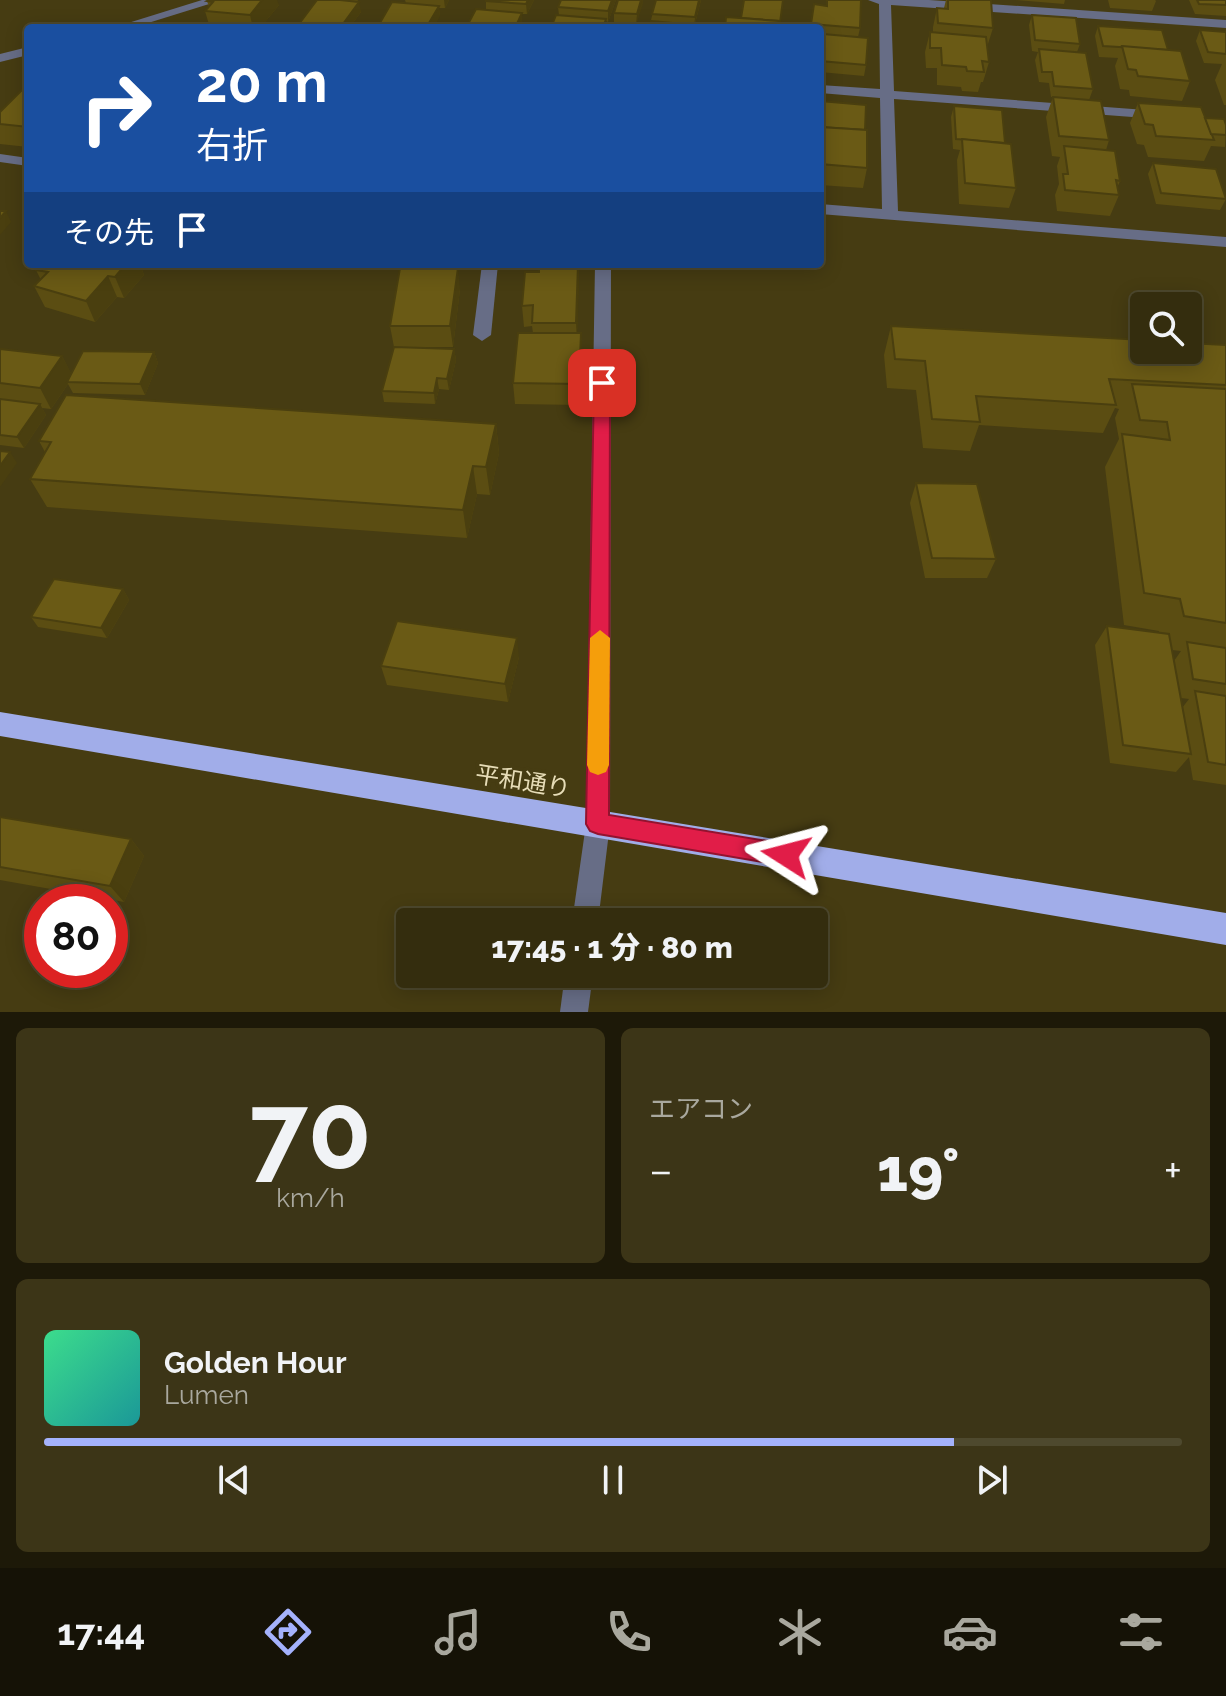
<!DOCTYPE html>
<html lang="ja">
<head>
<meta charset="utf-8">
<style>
	body { margin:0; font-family:Raleway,"Noto Sans JP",sans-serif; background:#3c3517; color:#f1f3f6; height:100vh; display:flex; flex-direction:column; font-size:30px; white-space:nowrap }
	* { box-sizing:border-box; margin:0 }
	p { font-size:26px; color:#a9a89e }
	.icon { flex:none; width:44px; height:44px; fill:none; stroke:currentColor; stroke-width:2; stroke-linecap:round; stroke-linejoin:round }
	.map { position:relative; height:1012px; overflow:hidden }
	.panel { display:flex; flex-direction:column; gap:16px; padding:16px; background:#1d1908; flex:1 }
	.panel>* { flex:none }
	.top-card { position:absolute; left:24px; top:24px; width:800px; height:244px; border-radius:8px; box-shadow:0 4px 20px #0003,0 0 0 2px #4e492e; background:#1a4fa0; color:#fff; overflow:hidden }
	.fabs { position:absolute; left:1130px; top:292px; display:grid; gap:16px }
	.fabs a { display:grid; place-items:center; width:72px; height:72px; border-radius:8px; background:#342d0e; box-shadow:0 4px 20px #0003,0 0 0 2px #4e492e; font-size:40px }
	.speed { position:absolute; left:24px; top:884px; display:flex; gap:16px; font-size:40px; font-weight:700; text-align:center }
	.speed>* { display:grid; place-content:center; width:104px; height:104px; border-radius:50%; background:#342d0e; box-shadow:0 4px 20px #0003,0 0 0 2px #4e492e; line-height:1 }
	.speed .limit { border:12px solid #d22; background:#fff; color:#111 }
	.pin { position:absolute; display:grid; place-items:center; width:68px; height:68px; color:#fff; margin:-34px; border-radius:16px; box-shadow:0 4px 12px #0006 }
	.me { position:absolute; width:88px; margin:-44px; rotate:279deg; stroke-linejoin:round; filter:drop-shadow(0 0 6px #0008) }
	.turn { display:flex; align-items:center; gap:28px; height:168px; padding:0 40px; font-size:36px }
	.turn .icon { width:104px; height:104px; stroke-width:2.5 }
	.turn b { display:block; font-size:56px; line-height:68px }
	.then { display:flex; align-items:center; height:76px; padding:0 40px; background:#0003; gap:16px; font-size:30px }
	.big { font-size:60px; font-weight:800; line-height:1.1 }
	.panel .tile { flex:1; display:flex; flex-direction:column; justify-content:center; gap:12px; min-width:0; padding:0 28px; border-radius:12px; background:#3c3517 }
	.panel .dial { align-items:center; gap:0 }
	.dial b { font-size:104px; line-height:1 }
	.song { display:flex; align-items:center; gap:24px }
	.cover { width:96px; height:96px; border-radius:12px; background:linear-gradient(135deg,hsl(150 70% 55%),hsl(180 70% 35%)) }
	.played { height:8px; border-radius:4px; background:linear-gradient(90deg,#a4b2fc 80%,#4e492e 80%) }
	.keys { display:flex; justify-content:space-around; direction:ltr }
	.heat { display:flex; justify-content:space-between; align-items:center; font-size:44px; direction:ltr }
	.panel .tiles { flex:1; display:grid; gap:16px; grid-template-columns:1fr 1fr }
	.tile:last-child { grid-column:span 2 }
	.trip { position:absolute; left:396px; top:908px; width:432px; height:80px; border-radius:8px; background:#342d0e; box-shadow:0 4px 20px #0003,0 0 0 2px #4e492e; font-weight:800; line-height:80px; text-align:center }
	.tabs { display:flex; height:128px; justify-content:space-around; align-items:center; background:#151206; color:#a9a89e }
	.tabs .icon { width:56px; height:56px }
	.tabs .active { color:#a4b2fc }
	.tabs b { font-size:36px; color:#f1f3f6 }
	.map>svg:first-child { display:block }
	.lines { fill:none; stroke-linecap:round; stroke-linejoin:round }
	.minor { fill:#676d86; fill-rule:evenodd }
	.highway { fill:#a1ade9; fill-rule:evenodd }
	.wall { fill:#5b4d12; fill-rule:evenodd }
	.shaded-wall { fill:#4a3f0f }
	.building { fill:#6a5a15; stroke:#4a3f0f; stroke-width:2 }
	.route { fill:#e11d48; stroke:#92132f; stroke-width:2 }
	.slow { fill:#f59e0b }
	.labels { text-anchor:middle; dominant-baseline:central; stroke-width:8; stroke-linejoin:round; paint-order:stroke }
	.near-street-label { font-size:24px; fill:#e6dcb7; stroke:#463c12 }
</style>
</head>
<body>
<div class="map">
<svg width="1226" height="1012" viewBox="0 0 1226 1012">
	<rect width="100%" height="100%" fill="#463c12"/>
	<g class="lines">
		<g class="minor">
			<path d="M 202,0 L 222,0 L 132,28 L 112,28 Z"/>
			<path d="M 868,0 L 929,0 L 1226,20 L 1226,28 L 891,5 L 894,91 L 1159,111 L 1166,115 L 1159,119 L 894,99 L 898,211 L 1226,237 L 1226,247 L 820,214 L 820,204 L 882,209 L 880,98 L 820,93 L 820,85 L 880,89 L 879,4 Z"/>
			<path d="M 28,47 L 28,55 L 0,62 L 0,54 Z"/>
			<path d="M 0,154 L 28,158 L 28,166 L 0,162 Z"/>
			<path d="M 482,264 L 498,264 L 491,335 L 482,341 L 473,335 Z"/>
			<path d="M 595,264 L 611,264 L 610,824 L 598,922 L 572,922 L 586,824 Z"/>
			<path d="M 565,974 L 593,974 L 588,1012 L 560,1012 Z"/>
		</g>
		<path class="highway" d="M 0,712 L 1226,913 L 1226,945 L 0,736 Z"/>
	</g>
	<g class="wall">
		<path d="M 317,0 L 358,0 L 357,2 L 361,12 L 349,28 L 300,28 L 299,24 Z"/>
		<path d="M 405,0 L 449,0 L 445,8 L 439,8 L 440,16 L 406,3 Z"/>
		<path d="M 486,0 L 534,0 L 527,14 L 522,14 L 522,23 L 520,28 L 466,28 L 486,10 Z"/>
		<path d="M 616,0 L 608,22 L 606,21 L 606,28 L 551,28 L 559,15 L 558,7 Z"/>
		<path d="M 618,0 L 643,0 L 636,25 L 614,23 L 614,13 Z"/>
		<path d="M 656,0 L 701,0 L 694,28 L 649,28 Z"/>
		<path d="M 946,0 L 991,0 L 993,28 L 987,47 L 989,62 L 983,82 L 981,82 L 978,92 L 962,91 L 961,87 L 937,85 L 937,68 L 926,68 L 925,52 L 930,32 L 933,32 L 933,27 L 937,8 L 944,8 Z"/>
		<path d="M 1015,0 L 1065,0 L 1064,4 Z"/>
		<path d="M 1108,0 L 1155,0 L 1156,1 L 1152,11 L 1110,8 Z"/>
		<path d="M 1189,0 L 1226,0 L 1226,16 L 1195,14 Z"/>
		<path d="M 207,1 L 279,5 L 260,28 L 210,28 L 205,11 L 209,7 Z"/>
		<path d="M 814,4 L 860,28 L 858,37 L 866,65 L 864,76 L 820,72 L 820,53 L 822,35 L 820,35 L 820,28 L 811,28 Z"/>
		<path d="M 1032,15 L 1080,44 L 1077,52 L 1093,89 L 1089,100 L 1051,97 L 1049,83 L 1039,82 L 1035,60 L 1038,52 L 1032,51 L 1029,25 Z"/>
		<path d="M 1098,26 L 1168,50 L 1190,81 L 1182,101 L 1130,96 L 1129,90 L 1120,89 L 1115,66 L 1118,58 L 1099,57 L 1095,36 Z"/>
		<path d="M 1200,30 L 1226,32 L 1226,105 L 1224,105 L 1215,80 L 1222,64 L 1204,63 L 1196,41 Z"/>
		<path d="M 28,84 L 28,147 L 0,144 L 0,112 Z"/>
		<path d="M 1053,97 L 1109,140 L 1106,150 L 1120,181 L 1117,188 L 1119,195 L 1110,216 L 1057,211 L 1055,195 L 1059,184 L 1057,166 L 1060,157 L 1052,156 L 1046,117 Z"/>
		<path d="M 820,101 L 865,130 L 867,168 L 863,188 L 820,185 Z"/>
		<path d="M 1138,103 L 1205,118 L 1226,125 L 1225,147 L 1211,146 L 1204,161 L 1148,157 L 1144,145 L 1137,144 L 1130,123 Z"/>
		<path d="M 954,106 L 1005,143 L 1016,188 L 1009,208 L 959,204 L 957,160 L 960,150 L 953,149 L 951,117 Z"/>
		<path d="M 1153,163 L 1226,199 L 1220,210 L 1156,204 L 1148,174 Z"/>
		<path d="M 42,264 L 144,264 L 141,267 L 144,275 L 124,298 L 117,297 L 95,322 L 45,307 L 34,286 L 41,280 L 36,270 Z"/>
		<path d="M 579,264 L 577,333 L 582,354 L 580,405 L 515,404 L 513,383 L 533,333 L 532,326 L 524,327 L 522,306 L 539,272 Z"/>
		<path d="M 460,289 L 453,347 L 404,347 L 454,349 L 456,360 L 449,390 L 439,389 L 435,404 L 384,402 L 382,391 L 394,347 L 390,326 Z"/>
		<path d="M 891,326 L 1226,345 L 1226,785 L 1193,780 L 1189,757 L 1176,772 L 1110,763 L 1095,645 L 1107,626 L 1159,633 L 1159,631 L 1124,625 L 1105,467 L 1119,439 L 1115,418 L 1119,409 L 1115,408 L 1103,433 L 979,425 L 970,451 L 923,448 L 916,390 L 887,388 L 884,355 ZM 1172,650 L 1181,651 L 1174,661 ZM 1181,698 L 1189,699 L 1182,708 Z"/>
		<path d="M 0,349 L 62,356 L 71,374 L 154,352 L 158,363 L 145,395 L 73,393 L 68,384 L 51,409 L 42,408 L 46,415 L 24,448 L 0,445 Z"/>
		<path d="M 496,424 L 499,453 L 490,495 L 477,494 L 467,538 L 47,507 L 30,479 L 45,452 L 39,441 Z"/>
		<path d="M 916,483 L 996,559 L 987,578 L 925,578 L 910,503 Z"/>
		<path d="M 123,589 L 129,600 L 107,638 L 38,627 L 31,617 Z"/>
		<path d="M 519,657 L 508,702 L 387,685 L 381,666 Z"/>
		<path d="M 0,817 L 131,839 L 144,856 L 124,902 L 0,880 Z"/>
	</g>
	<g class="shaded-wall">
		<path d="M 262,0 L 277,0 L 279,5 L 260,28 L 253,28 L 250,15 Z"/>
		<path d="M 444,0 L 449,0 L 445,8 Z"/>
		<path d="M 528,0 L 534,0 L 527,14 L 526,4 Z"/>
		<path d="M 612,0 L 616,0 L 608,22 L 608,11 Z"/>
		<path d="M 641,0 L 643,0 L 643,4 L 636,25 L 637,14 Z"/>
		<path d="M 699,0 L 701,0 L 694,28 L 695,17 Z"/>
		<path d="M 359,2 L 361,12 L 349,28 L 340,28 Z"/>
		<path d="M 439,6 L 440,16 L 434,28 L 426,28 Z"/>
		<path d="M 522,13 L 522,23 L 520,28 L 515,28 Z"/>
		<path d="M 6,211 L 11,222 L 0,235 L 0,218 Z"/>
		<path d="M 126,264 L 144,264 L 141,267 L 144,275 L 124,298 L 115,277 Z"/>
		<path d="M 578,264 L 579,283 L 577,344 L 576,323 Z"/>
		<path d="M 458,268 L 460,289 L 453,347 L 450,326 Z"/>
		<path d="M 108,276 L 117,297 L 95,322 L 86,301 Z"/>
		<path d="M 581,333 L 582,354 L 580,405 L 579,384 Z"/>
		<path d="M 454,349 L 456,360 L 449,390 L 447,379 Z"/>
		<path d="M 154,352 L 158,363 L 145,395 L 140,384 Z"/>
		<path d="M 62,356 L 73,377 L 67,382 L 68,384 L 51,409 L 40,388 Z"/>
		<path d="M 437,378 L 439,389 L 435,404 L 434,393 Z"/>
		<path d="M 40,404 L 46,415 L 24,448 L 17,437 Z"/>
		<path d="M 496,424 L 499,453 L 490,495 L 486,467 Z"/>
		<path d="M 10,452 L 17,463 L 0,487 L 0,466 Z"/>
		<path d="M 473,466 L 477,494 L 467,538 L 463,510 Z"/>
		<path d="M 123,589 L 129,600 L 107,638 L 101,628 Z"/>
		<path d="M 517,638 L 519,657 L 508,702 L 505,684 Z"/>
		<path d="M 131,839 L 144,856 L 124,902 L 110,886 Z"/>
	</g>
	<g class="building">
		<path d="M 209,0 L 262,0 L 250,15 L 205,11 L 213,2 L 207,1 Z"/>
		<path d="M 317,0 L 340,0 L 359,2 L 340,28 L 299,24 Z"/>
		<path d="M 486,0 L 528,0 L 526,4 L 486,1 Z"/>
		<path d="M 561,0 L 612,0 L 608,11 L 558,7 Z"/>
		<path d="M 618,0 L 641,0 L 637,14 L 614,13 Z"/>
		<path d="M 656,0 L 699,0 L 695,17 L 652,14 Z"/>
		<path d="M 744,0 L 783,0 L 780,23 L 779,21 L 741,18 Z"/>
		<path d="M 827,0 L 861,0 L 860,28 L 811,24 L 814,4 L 827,6 Z"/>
		<path d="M 948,0 L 991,0 L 993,28 L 938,23 L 937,8 L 948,9 Z"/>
		<path d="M 1197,0 L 1226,0 L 1226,5 L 1199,4 Z"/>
		<path d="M 392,2 L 439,6 L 426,28 L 377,28 Z"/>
		<path d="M 476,9 L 522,13 L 515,28 L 466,28 Z"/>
		<path d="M 556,15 L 606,19 L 603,28 L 551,28 Z"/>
		<path d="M 1032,15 L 1076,18 L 1080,44 L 1035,40 Z"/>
		<path d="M 726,17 L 779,21 L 778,28 L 725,28 Z"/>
		<path d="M 651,21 L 693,25 L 692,28 L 649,28 Z"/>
		<path d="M 1098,26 L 1162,30 L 1168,50 L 1103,46 Z"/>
		<path d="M 1200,30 L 1226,32 L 1226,54 L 1208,52 Z"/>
		<path d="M 930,32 L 986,37 L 989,62 L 982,61 L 984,72 L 967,71 L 966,67 L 942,65 L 941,48 L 930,48 Z"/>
		<path d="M 823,34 L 868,38 L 866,65 L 820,61 Z"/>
		<path d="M 1122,46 L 1181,51 L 1190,81 L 1138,76 L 1136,70 L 1128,69 Z"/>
		<path d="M 1039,49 L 1086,53 L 1093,89 L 1054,86 L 1052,72 L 1042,72 Z"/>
		<path d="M 28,84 L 28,127 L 0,124 L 0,112 Z"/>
		<path d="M 1053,97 L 1101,101 L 1109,140 L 1059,136 Z"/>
		<path d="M 820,101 L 866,105 L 865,130 L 820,127 Z"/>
		<path d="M 1138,103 L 1201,107 L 1214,140 L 1156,136 L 1153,125 L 1145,124 Z"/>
		<path d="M 954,106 L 1002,110 L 1005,143 L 956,139 Z"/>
		<path d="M 1205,118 L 1224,119 L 1226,125 L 1226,135 L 1211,134 Z"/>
		<path d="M 820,127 L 867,130 L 867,168 L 820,164 Z"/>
		<path d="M 962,139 L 1011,144 L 1016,188 L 965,183 Z"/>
		<path d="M 1064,146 L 1115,151 L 1120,181 L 1116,180 L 1119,195 L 1065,190 L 1063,174 L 1068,174 Z"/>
		<path d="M 1153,163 L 1216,169 L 1226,199 L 1161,193 Z"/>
		<path d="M 0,211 L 6,211 L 0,218 Z"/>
		<path d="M 42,264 L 126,264 L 115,277 L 108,276 L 86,301 L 34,286 L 48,272 L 36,270 Z"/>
		<path d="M 539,264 L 578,264 L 576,323 L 532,323 L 533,305 L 522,306 L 525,272 L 539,272 Z"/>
		<path d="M 400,268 L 458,268 L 450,326 L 390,326 Z"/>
		<path d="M 891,326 L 1144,340 L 1144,350 L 1188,350 L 1188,343 L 1226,345 L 1226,385 L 1109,379 L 1116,405 L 976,396 L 980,422 L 932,419 L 925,361 L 895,359 Z"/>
		<path d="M 518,333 L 581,333 L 579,384 L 513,383 Z"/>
		<path d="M 394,347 L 454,349 L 447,379 L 437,378 L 434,393 L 382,391 Z"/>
		<path d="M 0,349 L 62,356 L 40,388 L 0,383 Z"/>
		<path d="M 83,351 L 154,352 L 140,384 L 67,382 Z"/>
		<path d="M 1132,384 L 1226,389 L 1226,623 L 1184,616 L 1180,599 L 1144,593 L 1122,434 L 1170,440 L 1167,422 L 1140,420 Z"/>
		<path d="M 66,395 L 496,424 L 486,467 L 473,466 L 463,510 L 30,479 L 51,442 L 39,441 Z"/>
		<path d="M 0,399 L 40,404 L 17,437 L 0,435 Z"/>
		<path d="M 0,451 L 10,452 L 0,466 Z"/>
		<path d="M 916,483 L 977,484 L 996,559 L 932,558 Z"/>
		<path d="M 54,579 L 123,589 L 101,628 L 31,617 Z"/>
		<path d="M 397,621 L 517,638 L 505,684 L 381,666 Z"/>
		<path d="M 1107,626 L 1169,634 L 1191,754 L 1123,745 Z"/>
		<path d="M 1187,642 L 1226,648 L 1226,684 L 1193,679 Z"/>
		<path d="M 1195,691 L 1226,696 L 1226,765 L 1208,762 Z"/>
		<path d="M 0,817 L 131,839 L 110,886 L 0,867 Z"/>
	</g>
	<path class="route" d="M 602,377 L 610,383 L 609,815 L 786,844 L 794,847 L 798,855 L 794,863 L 786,866 L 598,834 L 590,831 L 586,824 L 594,383 Z"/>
	<path class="slow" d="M 600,630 L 610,638 L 609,765 L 606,772 L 598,775 L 590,772 L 587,765 L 590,638 Z"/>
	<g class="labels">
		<g class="near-street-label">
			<text transform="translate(523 781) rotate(9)">平和通り</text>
		</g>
	</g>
</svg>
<div class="fabs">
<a><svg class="icon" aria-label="search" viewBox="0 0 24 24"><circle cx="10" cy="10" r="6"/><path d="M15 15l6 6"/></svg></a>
</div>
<div class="speed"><div class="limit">80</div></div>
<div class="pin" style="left:602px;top:383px;background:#d93025"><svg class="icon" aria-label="arrive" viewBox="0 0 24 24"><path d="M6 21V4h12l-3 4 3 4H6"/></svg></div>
<svg class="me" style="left:786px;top:855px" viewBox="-20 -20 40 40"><path d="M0-17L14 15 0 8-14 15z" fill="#e11d48" stroke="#fff" stroke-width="4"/></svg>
<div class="trip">17:45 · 1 分 · 80 m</div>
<div class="top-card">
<div class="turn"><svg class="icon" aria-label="right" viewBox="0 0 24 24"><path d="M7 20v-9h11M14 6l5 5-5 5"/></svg><div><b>20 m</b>右折</div></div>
<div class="then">その先<svg class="icon" aria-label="arrive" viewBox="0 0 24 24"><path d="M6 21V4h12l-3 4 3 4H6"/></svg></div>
</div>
</div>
<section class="panel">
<div class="tiles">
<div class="tile dial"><b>70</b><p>km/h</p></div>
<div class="tile"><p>エアコン</p>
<div class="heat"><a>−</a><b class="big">19°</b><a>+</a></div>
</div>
<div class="tile">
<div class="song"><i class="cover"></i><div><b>Golden Hour</b><p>Lumen</p></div></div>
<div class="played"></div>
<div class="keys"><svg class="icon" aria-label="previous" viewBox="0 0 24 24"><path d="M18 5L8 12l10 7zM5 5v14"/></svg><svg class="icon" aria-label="pause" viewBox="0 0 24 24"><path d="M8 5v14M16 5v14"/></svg><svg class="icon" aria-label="next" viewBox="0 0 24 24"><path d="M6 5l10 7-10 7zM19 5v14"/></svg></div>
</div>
</div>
</section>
<nav class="tabs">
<b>17:44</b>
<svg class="icon active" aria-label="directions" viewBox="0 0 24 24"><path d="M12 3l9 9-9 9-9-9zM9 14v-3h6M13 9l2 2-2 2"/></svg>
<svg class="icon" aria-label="music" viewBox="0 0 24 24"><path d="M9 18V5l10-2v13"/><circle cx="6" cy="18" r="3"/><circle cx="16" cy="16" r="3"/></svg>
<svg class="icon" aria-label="phone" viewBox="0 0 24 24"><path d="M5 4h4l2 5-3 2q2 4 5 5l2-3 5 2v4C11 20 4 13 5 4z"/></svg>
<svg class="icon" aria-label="climate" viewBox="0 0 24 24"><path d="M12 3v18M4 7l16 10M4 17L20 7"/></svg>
<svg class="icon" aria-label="car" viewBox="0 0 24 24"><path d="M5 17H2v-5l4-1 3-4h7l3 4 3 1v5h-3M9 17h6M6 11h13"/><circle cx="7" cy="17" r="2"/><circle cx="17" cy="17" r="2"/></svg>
<svg class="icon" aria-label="filters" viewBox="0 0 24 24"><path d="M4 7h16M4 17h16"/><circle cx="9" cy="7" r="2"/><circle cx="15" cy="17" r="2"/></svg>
</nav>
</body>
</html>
